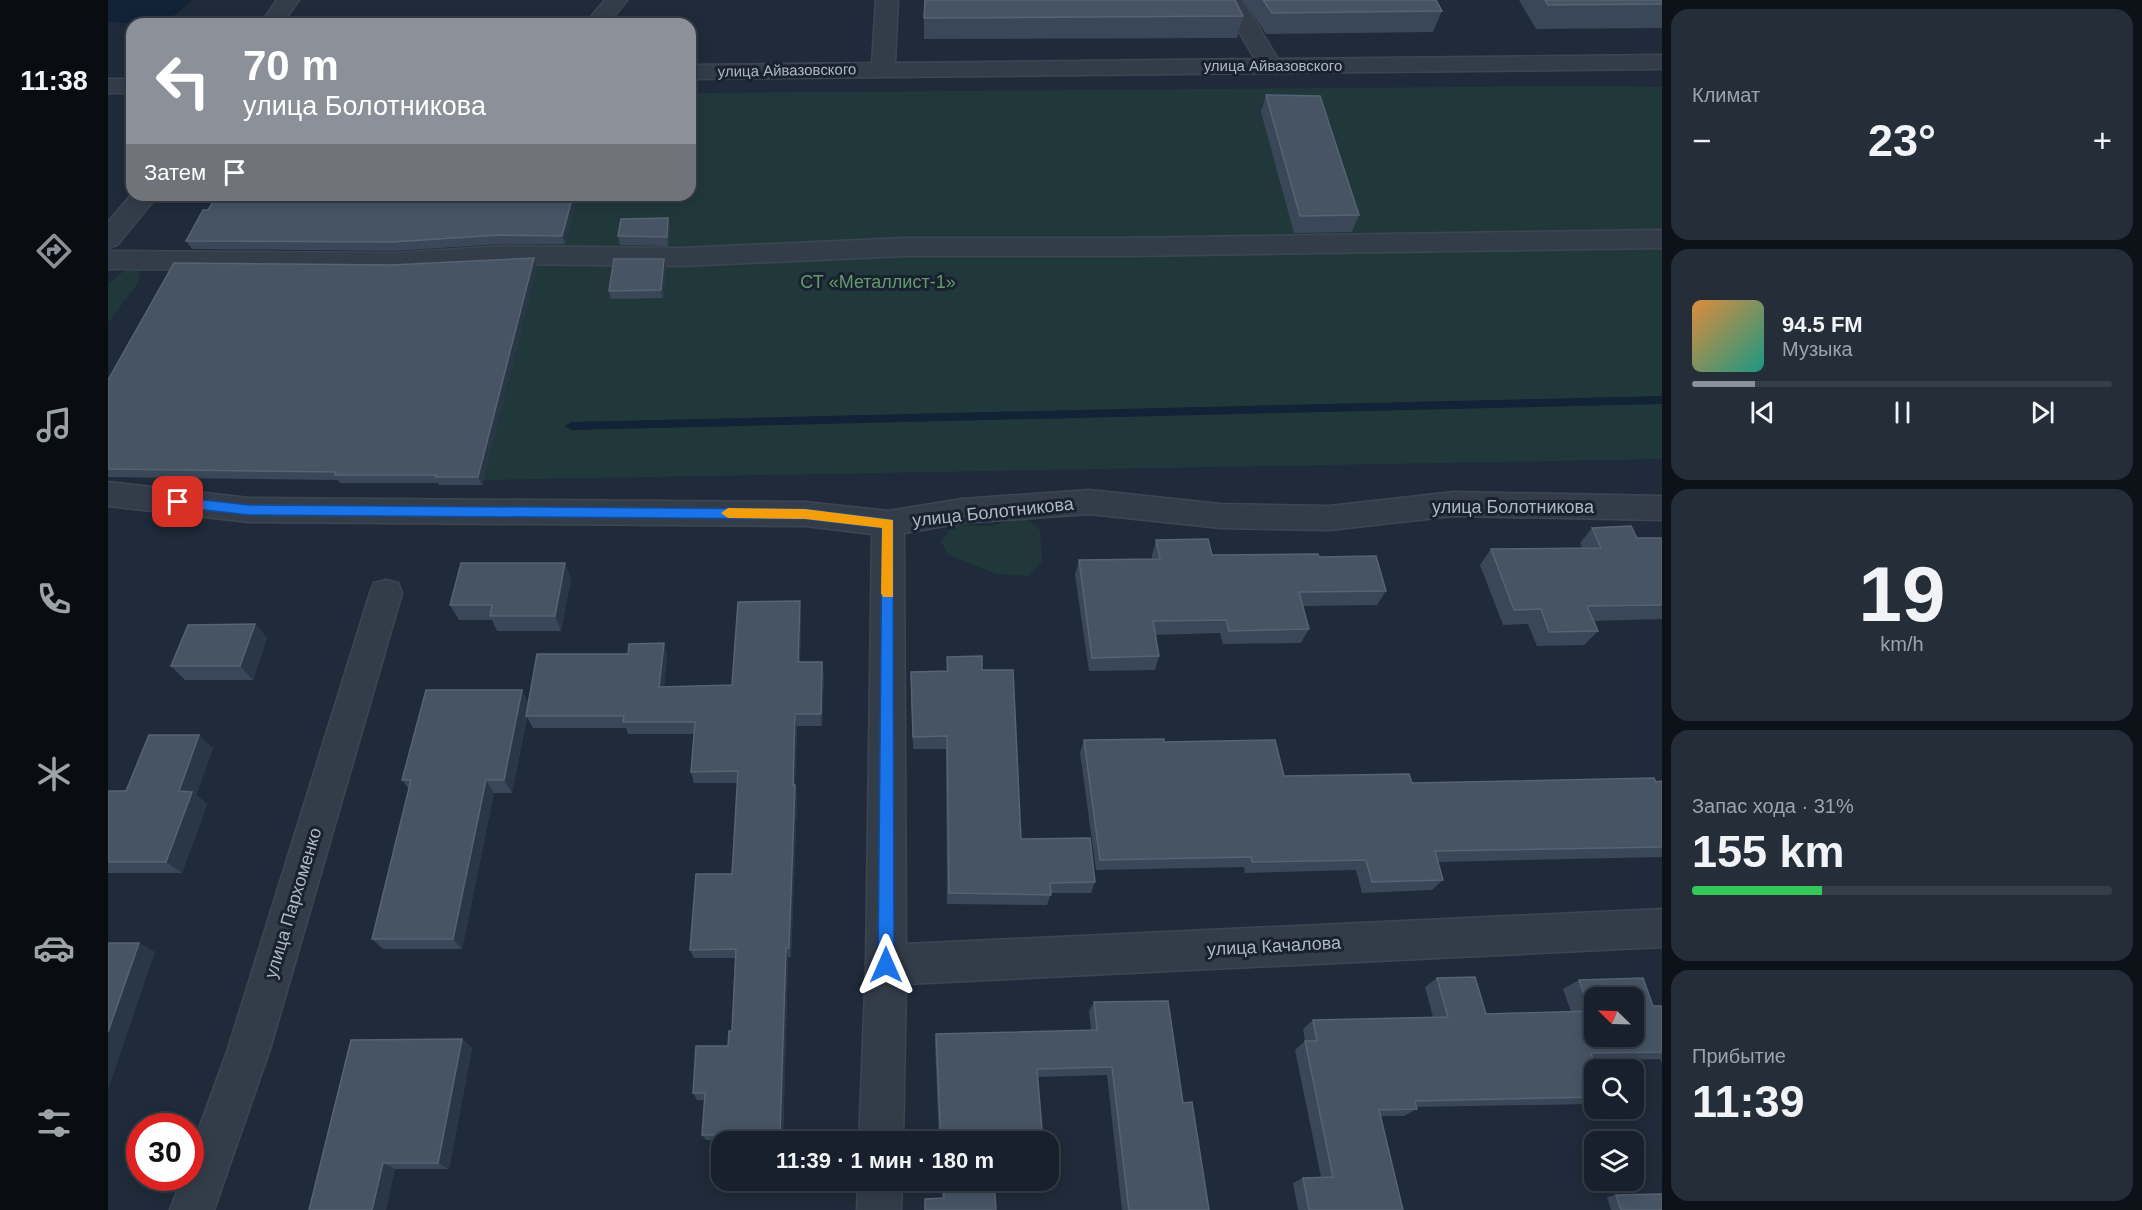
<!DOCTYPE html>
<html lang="ru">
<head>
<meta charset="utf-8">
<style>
	body { margin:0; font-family:Helvetica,sans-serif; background:#242d38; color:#f1f3f6; height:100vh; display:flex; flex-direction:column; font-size:22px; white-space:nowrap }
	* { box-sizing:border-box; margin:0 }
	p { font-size:20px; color:#9ea3a9 }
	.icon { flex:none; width:33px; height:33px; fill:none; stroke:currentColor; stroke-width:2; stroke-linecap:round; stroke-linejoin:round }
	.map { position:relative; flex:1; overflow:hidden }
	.drawer { display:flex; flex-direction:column; gap:9px; padding:9px; background:#0d1218; width:480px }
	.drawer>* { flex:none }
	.top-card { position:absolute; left:18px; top:18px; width:570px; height:183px; border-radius:18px; box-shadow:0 3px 15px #0003,0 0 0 2px #363e48; background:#8c9099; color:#fff; overflow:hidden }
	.needle { width:39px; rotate:293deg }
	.buttons { position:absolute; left:1476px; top:987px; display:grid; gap:12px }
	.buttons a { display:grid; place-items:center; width:60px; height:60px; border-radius:12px; background:#17202c; box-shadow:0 3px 15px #0003,0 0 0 2px #363e48; font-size:30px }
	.speed { position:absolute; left:18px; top:1113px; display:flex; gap:12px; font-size:30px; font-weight:700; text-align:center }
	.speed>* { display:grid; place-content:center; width:78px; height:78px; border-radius:50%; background:#17202c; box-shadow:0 3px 15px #0003,0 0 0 2px #363e48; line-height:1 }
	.speed .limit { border:9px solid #d22; background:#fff; color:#111 }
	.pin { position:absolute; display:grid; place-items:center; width:51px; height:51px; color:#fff; margin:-26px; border-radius:12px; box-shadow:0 3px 9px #0006 }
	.me { position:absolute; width:66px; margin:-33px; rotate:0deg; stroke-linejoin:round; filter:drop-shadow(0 0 4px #0008) }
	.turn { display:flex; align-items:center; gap:21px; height:126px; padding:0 18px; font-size:27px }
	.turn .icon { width:78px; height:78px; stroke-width:2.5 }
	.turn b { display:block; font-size:42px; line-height:51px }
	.then { display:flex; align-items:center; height:57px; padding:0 18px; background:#0003; gap:12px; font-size:22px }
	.big { font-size:45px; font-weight:700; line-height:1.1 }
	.drawer .card { flex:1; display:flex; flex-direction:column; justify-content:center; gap:9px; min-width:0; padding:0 21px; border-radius:18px; background:#242d38 }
	.drawer .dial { align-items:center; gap:0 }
	.dial b { font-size:78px; line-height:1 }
	.song { display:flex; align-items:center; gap:18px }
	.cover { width:72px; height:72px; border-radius:9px; background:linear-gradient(135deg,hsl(30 70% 55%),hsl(170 70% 35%)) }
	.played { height:6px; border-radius:3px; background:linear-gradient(90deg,#8c9099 15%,#363e48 15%) }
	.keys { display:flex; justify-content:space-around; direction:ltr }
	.heat { display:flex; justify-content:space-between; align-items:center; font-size:33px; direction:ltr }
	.charge { height:9px; border-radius:4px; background:linear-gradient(90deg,#34c759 31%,#363e48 0) }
	.trip { position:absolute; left:603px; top:1131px; width:348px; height:60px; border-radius:18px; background:#17202c; box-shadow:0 3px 15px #0003,0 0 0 2px #363e48; font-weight:700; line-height:60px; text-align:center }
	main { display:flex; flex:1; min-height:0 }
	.menu { display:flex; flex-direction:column; width:108px; justify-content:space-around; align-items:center; background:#090d12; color:#9ea3a9 }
	.menu .icon { width:42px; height:42px }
	.menu .active { color:#8c9099 }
	.menu b { font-size:27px; color:#f1f3f6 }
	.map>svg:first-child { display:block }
	.green { fill:#21383b }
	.water { fill:#122237 }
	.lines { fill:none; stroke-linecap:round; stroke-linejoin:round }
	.stream { fill:#122237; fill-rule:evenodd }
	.minor-casing { stroke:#3c4653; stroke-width:3 }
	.minor { fill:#333d4a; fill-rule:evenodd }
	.wall { fill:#3a4758 }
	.shaded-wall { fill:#2a3747 }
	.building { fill:#465464; stroke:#566373; stroke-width:1.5; fill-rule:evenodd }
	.route { fill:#1a73e8; stroke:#114b97; stroke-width:1.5 }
	.slow { fill:#f59e0b }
	.labels { text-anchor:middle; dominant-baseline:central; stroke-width:6; stroke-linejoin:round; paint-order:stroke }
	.far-street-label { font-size:15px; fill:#adb8c6; stroke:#19222e }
	.park-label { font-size:18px; fill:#63996e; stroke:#19222e }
	.street-label { font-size:18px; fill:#adb8c6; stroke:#19222e }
</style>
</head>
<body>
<main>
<nav class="menu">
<b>11:38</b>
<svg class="icon active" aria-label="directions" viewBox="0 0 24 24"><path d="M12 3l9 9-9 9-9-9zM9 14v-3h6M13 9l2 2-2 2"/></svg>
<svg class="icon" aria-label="music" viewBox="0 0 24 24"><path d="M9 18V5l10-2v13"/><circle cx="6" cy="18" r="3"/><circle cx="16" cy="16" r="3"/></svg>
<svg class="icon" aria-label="phone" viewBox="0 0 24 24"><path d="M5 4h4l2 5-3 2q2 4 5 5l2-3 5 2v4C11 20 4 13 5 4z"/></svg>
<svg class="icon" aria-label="climate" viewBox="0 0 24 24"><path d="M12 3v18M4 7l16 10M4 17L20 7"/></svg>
<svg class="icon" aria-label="car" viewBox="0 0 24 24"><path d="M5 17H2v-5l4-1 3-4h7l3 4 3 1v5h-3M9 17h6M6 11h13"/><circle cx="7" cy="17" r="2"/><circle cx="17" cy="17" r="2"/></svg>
<svg class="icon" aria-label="filters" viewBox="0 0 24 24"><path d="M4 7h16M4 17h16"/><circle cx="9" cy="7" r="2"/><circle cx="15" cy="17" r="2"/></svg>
</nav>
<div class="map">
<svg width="1554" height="1210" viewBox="0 0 1554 1210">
	<rect width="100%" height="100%" fill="#1f2b3a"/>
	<g class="green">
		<path d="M 1471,86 L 1554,87 L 1554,459 L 375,480 L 430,263 L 395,255 L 407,219 L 460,195 L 582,195 L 582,93 Z"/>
		<path d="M 17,270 L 32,271 L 30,283 L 0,323 L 0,284 Z"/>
		<path d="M 917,517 L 932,530 L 934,561 L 920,576 L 889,574 L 840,555 L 833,541 L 845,525 L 882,526 Z"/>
	</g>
	<path class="water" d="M 0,0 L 84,0 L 67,15 L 20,23 L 0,22 Z"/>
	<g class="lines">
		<path class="stream" d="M 1554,396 L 1554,404 L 463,430 L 457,426 L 463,422 Z"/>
		<defs>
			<g id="minor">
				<path d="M 169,0 L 191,0 L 174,24 L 152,24 Z"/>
				<path d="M 497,0 L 519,0 L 500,24 L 477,24 Z"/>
				<path d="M 768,0 L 790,0 L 787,63 L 1147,59 L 1112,0 L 1134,0 L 1170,59 L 1554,55 L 1554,69 L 582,79 L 582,65 L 764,63 Z"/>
				<rect x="0" y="79" width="24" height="14"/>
				<path d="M 24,194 L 50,195 L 9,245 L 0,248 L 0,222 Z"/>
				<path d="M 1554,230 L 1554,248 L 1018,256 L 797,256 L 574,266 L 395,264 L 287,271 L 0,269 L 0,251 L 287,253 L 395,246 L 574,248 L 797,238 L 1018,238 Z"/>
				<path d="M 0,482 L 141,498 L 697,502 L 780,511 L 854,499 L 981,490 L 1113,504 L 1221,506 L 1346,492 L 1554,496 L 1554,520 L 1346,516 L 1221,530 L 1113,528 L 981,514 L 854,523 L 796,533 L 798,944 L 1554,909 L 1554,947 L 798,984 L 795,1142 L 751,1142 L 758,965 L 764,534 L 697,526 L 141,522 L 0,506 Z"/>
				<path d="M 278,580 L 290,583 L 294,593 L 162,1049 L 106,1210 L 62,1210 L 74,1178 L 82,1178 L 82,1153 L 120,1049 L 262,593 L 266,583 Z"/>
				<path d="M 750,1180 L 794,1180 L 793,1210 L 749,1210 Z"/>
			</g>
		</defs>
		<use href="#minor" class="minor-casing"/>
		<use href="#minor" class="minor"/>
	</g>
	<g class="wall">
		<path d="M 816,0 L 1127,0 L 1135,16 L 1129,38 L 816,39 Z"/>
		<path d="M 1135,0 L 1328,0 L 1334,11 L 1325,32 L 1158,34 Z"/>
		<path d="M 1411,0 L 1554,0 L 1554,28 L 1428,29 Z"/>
		<path d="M 1158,95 L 1251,215 L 1244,232 L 1186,233 L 1153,112 Z"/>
		<path d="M 469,195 L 457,244 L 395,244 L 287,251 L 84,249 L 78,241 Z"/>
		<path d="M 560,218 L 562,227 L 560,246 L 512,245 L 510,236 Z"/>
		<path d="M 556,259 L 558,268 L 555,298 L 503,299 L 501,291 Z"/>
		<path d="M 429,267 L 374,485 L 331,485 L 330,483 L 232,483 L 230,480 L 0,477 L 0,380 Z"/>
		<path d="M 1484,528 L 1529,538 L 1554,538 L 1554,619 L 1485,621 L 1490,631 L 1476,645 L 1429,646 L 1420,624 L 1395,625 L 1372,565 L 1383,549 L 1474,548 L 1472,543 Z"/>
		<path d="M 1048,540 L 1104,555 L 1211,557 L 1278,591 L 1269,605 L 1195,606 L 1201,629 L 1193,643 L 1115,644 L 1112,633 L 1048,635 L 1051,656 L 1047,670 L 981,671 L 967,575 L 971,560 L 1044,559 L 1044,555 Z"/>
		<path d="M 463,578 L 453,631 L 389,631 L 384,620 L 351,620 L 342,605 Z"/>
		<path d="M 693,615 L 692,662 L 714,662 L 716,674 L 714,726 L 689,726 L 687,785 L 689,797 L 683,957 L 680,957 L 675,1139 L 598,1140 L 594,1135 L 597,1100 L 589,1100 L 585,1093 L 620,1046 L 624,1031 L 627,958 L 586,958 L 582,950 L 624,874 L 630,783 L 586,783 L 583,772 L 586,734 L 520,734 L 518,728 L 425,728 L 419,717 L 404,793 L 386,793 L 354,949 L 275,949 L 264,939 L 301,789 L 294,780 L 421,703 L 520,654 L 556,643 L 559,656 L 556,687 L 624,685 Z"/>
		<path d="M 147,624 L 159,638 L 145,680 L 77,680 L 63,666 Z"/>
		<path d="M 839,657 L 874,670 L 913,839 L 987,882 L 983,893 L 943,893 L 939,905 L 839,904 L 838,749 L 805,749 L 803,686 L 803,672 L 838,671 Z"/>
		<path d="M 976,740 L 1056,742 L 1176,776 L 1304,783 L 1554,781 L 1554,857 L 1330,862 L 1335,880 L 1324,890 L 1254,893 L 1248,870 L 1137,873 L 1136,867 L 988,870 L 972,753 Z"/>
		<path d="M 105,748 L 88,795 L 99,804 L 74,873 L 0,873 L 0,791 L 18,791 Z"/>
		<path d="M 1329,978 L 1378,1014 L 1463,1012 L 1455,989 L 1471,980 L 1545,1006 L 1554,1006 L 1554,1064 L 1552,1059 L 1485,1061 L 1486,1070 L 1486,1101 L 1481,1104 L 1309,1107 L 1309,1109 L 1296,1116 L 1273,1116 L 1295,1210 L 1190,1210 L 1185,1183 L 1195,1178 L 1213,1177 L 1187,1050 L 1197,1041 L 1195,1029 L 1205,1020 L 1325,1017 L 1317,987 Z"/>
		<path d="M 986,1002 L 1075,1103 L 1101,1210 L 1014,1210 L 999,1075 L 930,1077 L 935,1142 L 831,1142 L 827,1042 L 828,1034 L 983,1030 L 981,1011 Z"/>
		<path d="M 354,1039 L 364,1048 L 341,1169 L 287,1169 L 201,1210 Z"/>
		<path d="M 833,1180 L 886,1180 L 888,1210 L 816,1210 L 817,1199 L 834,1199 Z"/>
		<path d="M 1508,1195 L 1554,1210 L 1503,1210 L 1499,1197 Z"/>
	</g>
	<g class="shaded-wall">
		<path d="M 465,195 L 469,195 L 457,244 L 454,236 Z"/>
		<path d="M 560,218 L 562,227 L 560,246 L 559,237 Z"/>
		<path d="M 426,258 L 429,267 L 374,485 L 370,477 Z"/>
		<path d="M 556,259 L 558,268 L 555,298 L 553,290 Z"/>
		<path d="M 457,563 L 463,578 L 453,631 L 447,616 Z"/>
		<path d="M 692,601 L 693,615 L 691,674 L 690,662 Z"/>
		<path d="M 147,624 L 159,638 L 145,680 L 132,666 Z"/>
		<path d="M 556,643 L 559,656 L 555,699 L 551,687 Z"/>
		<path d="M 714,662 L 716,674 L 714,726 L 713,714 Z"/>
		<path d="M 414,690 L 421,704 L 404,793 L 396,780 Z"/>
		<path d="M 687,714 L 689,726 L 686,797 L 685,785 Z"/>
		<path d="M 91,735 L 105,748 L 88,795 L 99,804 L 74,873 L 58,862 L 71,791 Z"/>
		<path d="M 378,780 L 386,793 L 354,949 L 345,939 Z"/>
		<path d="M 687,785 L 689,797 L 683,957 L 681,948 Z"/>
		<path d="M 31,943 L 47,952 L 0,1090 L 0,1032 Z"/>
		<path d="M 678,948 L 680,957 L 675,1139 L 672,1134 Z"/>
		<path d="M 354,1039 L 364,1048 L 341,1169 L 330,1163 Z"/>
		<path d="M 275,1163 L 287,1169 L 278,1210 L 264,1210 Z"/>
	</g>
	<g class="building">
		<path d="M 817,0 L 1127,0 L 1135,16 L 816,18 Z"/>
		<path d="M 1155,0 L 1328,0 L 1334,11 L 1164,13 Z"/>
		<path d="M 1437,0 L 1554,0 L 1554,4 L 1440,5 Z"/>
		<path d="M 1158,95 L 1212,96 L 1251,215 L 1192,216 Z"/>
		<path d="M 109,195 L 465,195 L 454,236 L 392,235 L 283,242 L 78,241 L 95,210 L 100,210 Z"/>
		<path d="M 560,218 L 559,237 L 510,236 L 513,219 Z"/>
		<path d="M 426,258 L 370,477 L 327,477 L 328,475 L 227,475 L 228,472 L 0,469 L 0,380 L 66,263 L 283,265 Z"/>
		<path d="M 506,259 L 556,259 L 553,290 L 501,291 Z"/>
		<path d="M 1523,526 L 1529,538 L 1554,538 L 1554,605 L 1479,606 L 1490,631 L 1441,632 L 1433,609 L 1406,610 L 1383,549 L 1493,548 L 1484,528 Z"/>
		<path d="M 1100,539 L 1104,555 L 1210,554 L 1211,557 L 1268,556 L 1278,591 L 1191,592 L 1201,629 L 1121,631 L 1118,620 L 1045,621 L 1051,656 L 984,658 L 971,560 L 1052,559 L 1048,540 Z"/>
		<path d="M 353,563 L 457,563 L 447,616 L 382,616 L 384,605 L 342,605 Z"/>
		<path d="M 692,601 L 690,662 L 714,662 L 713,714 L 687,714 L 685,785 L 687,785 L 681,948 L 678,948 L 672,1134 L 594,1135 L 597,1093 L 585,1093 L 588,1046 L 620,1046 L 621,1031 L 624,1031 L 628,949 L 582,950 L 588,874 L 624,874 L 630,771 L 583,772 L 587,722 L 515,722 L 516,716 L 418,716 L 429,654 L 520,654 L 521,644 L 556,643 L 551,687 L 624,685 L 630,602 Z"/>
		<path d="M 147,624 L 132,666 L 63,666 L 80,625 Z"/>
		<path d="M 874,656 L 874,670 L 905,670 L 913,839 L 982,838 L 987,882 L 942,883 L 943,895 L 841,893 L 839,736 L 805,737 L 803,672 L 840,671 L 839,657 Z"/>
		<path d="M 318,690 L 414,690 L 396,780 L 378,780 L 345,939 L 264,939 L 303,780 L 294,780 Z"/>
		<path d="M 41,735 L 91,735 L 71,791 L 84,792 L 58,862 L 0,862 L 0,791 L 18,791 Z"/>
		<path d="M 1056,739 L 1056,742 L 1167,740 L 1176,776 L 1301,774 L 1304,783 L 1546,778 L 1548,782 L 1554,781 L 1554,847 L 1327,851 L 1335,880 L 1264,882 L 1258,860 L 1144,862 L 1143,857 L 992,860 L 976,740 Z"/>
		<path d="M 0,943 L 31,943 L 0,1032 Z"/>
		<path d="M 1367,977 L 1378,1014 L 1482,1011 L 1471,980 L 1535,978 L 1545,1006 L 1554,1006 L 1554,1052 L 1483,1053 L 1489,1070 L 1486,1070 L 1486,1097 L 1307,1101 L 1309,1109 L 1271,1110 L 1295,1210 L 1201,1210 L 1195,1178 L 1225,1177 L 1197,1041 L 1209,1041 L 1205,1020 L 1340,1017 L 1329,978 ZM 1486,998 L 1526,998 L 1526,1036 L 1486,1036 Z"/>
		<path d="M 1060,1001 L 1075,1103 L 1084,1102 L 1101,1210 L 1021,1210 L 1004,1067 L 929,1069 L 935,1142 L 833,1142 L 828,1034 L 989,1030 L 986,1002 Z"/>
		<path d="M 354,1039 L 330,1163 L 275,1163 L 264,1210 L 201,1210 L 243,1040 Z"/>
		<path d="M 835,1180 L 886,1180 L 888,1210 L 817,1210 L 817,1199 L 836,1198 Z"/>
		<path d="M 1554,1194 L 1554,1210 L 1513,1210 L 1508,1195 Z"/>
	</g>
	<path class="route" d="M 70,497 L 141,505 L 697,509 L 785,520 L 786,965 L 784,971 L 778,973 L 772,971 L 770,965 L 774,528 L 697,519 L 141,515 L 70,507 L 64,502 Z"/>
	<path class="slow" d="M 620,508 L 697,509 L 785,520 L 785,597 L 775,597 L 773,593 L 774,528 L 697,519 L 620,518 L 613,513 Z"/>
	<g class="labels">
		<g class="far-street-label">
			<text x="1165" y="65">улица Айвазовского</text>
			<text transform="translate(679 70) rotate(-1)">улица Айвазовского</text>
		</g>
		<g class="park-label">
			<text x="770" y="282">СТ «Металлист-1»</text>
		</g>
		<g class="street-label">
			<text x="1405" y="507">улица Болотникова</text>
			<text transform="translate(885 512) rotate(-6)">улица Болотникова</text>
			<text transform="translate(185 903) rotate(-73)">улица Пархоменко</text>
			<text transform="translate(1166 946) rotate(-3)">улица Качалова</text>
		</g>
	</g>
</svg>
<div class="buttons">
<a><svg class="needle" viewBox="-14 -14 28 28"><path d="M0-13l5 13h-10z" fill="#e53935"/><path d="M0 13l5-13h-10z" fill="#9ea3a9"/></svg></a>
<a><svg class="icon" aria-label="search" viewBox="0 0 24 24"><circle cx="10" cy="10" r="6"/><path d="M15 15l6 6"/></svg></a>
<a><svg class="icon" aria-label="layers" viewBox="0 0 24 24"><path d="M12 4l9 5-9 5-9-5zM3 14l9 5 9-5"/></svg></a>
</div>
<div class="speed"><div class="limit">30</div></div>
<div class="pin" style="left:70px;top:502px;background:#d93025"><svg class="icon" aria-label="arrive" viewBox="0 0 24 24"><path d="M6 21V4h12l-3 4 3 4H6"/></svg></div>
<svg class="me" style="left:778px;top:965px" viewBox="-20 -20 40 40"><path d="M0-17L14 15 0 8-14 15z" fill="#1a73e8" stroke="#fff" stroke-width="4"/></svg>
<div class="trip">11:39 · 1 мин · 180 m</div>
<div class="top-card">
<div class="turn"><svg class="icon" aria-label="left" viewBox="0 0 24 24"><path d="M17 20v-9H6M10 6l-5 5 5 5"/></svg><div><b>70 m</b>улица Болотникова</div></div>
<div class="then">Затем<svg class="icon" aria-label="arrive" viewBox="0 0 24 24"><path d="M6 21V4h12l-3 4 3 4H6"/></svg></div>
</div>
</div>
<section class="drawer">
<div class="card"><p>Климат</p>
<div class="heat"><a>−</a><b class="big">23°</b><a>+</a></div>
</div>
<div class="card">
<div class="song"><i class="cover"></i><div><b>94.5 FM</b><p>Музыка</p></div></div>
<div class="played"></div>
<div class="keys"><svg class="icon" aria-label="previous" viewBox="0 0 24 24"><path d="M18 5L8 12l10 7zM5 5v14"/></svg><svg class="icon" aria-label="pause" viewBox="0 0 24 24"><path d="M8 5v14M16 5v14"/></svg><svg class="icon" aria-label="next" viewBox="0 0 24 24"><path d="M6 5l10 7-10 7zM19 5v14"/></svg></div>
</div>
<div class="card dial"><b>19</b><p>km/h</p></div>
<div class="card"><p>Запас хода · 31%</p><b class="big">155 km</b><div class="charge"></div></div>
<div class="card"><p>Прибытие</p><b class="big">11:39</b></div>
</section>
</main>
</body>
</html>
